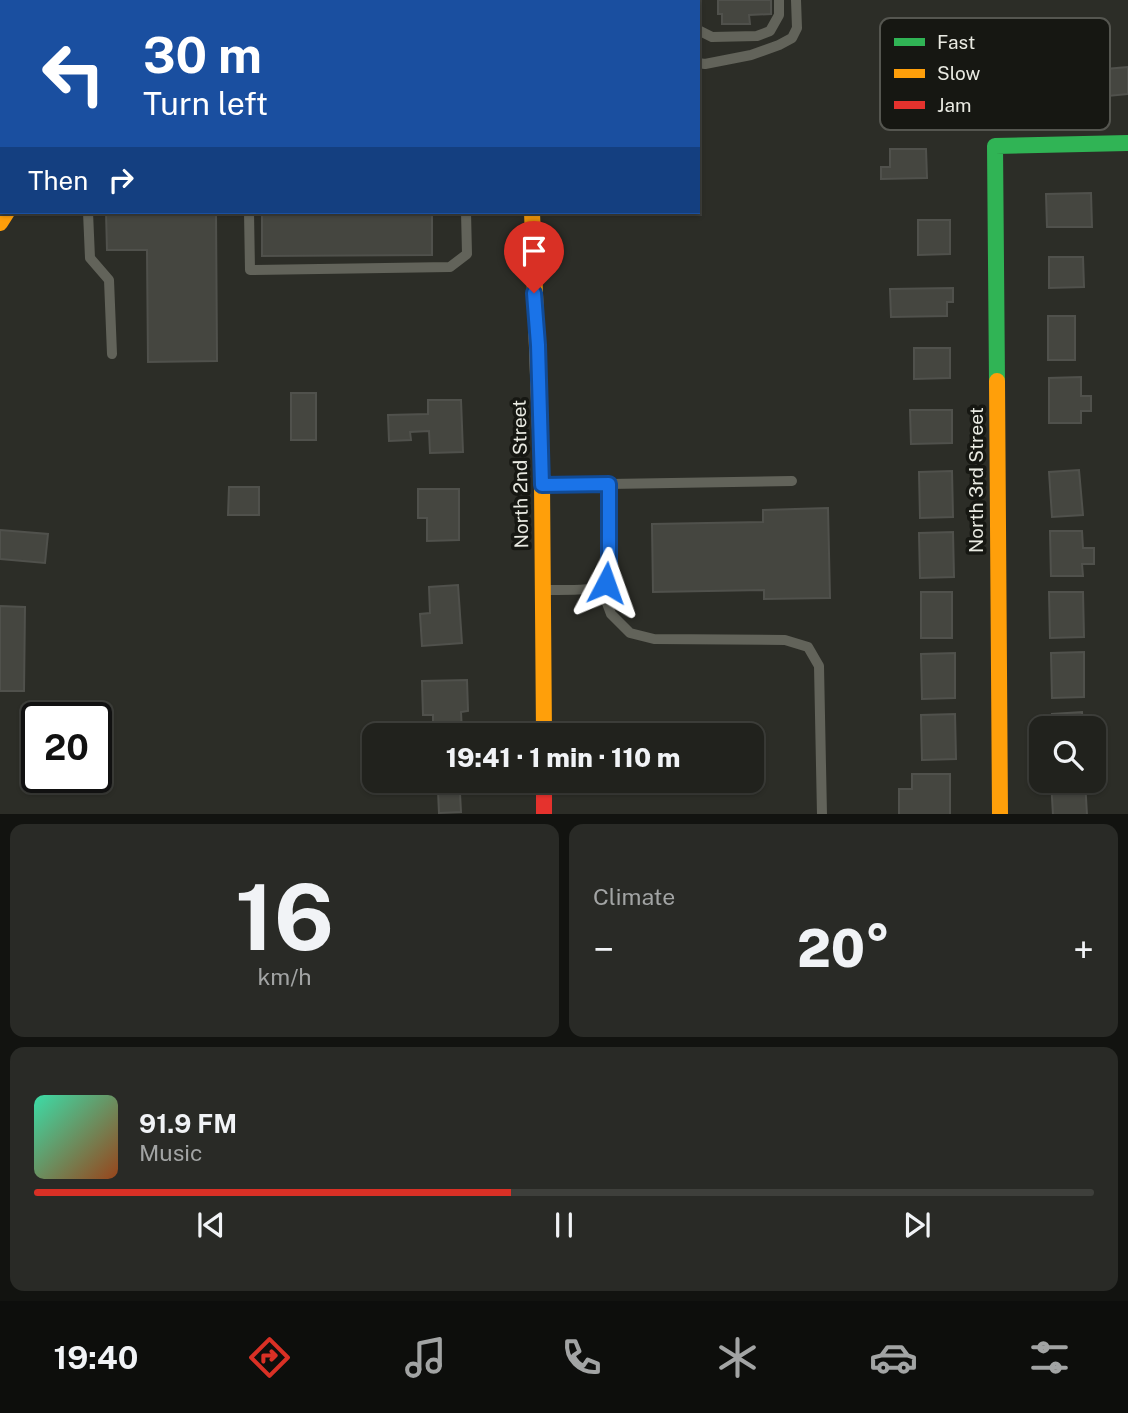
<!DOCTYPE html>
<html lang="en">
<head>
<meta charset="utf-8">
<style>
	body { margin:0; font-family:"Public Sans",sans-serif; background:#292a26; color:#f1f3f6; height:100vh; display:flex; flex-direction:column; font-size:26px; white-space:nowrap }
	* { box-sizing:border-box; margin:0 }
	p { font-size:23px; color:#a2a4a4 }
	.icon { flex:none; width:38px; height:38px; fill:none; stroke:currentColor; stroke-width:2; stroke-linecap:round; stroke-linejoin:round }
	.map { position:relative; height:814px; overflow:hidden }
	.drawer { display:flex; flex-direction:column; gap:10px; padding:10px; background:#121310; flex:1 }
	.drawer>* { flex:none }
	.guide { position:absolute; left:0px; top:0px; width:700px; height:214px; box-shadow:0 2px 5px #0004,0 0 0 2px #3e3f3b; background:#1a4fa0; color:#fff; overflow:hidden }
	.controls { position:absolute; left:1029px; top:716px; display:grid; gap:14px }
	.controls a { display:grid; place-items:center; width:77px; height:77px; border-radius:14px; background:#21221d; box-shadow:0 2px 5px #0004,0 0 0 2px #3e3f3b; font-size:35px }
	.speed { position:absolute; left:21px; top:702px; display:flex; gap:14px; font-size:35px; font-weight:700; text-align:center }
	.speed>* { display:grid; place-content:center; width:91px; height:91px; border-radius:50%; background:#21221d; box-shadow:0 2px 5px #0004,0 0 0 2px #3e3f3b; line-height:1 }
	.speed .limit { border:4px solid #111; border-radius:10px; background:#fff; color:#111 }
	.pin { position:absolute; display:grid; place-items:center; width:60px; height:60px; color:#fff; margin:-72px -30px; border-radius:50% 50% 50% 0; rotate:-45deg; box-shadow:0 0 7px #0007 }
	.pin .icon { rotate:45deg }
	.me { position:absolute; width:77px; margin:-38px; rotate:4deg; stroke-linejoin:round; filter:drop-shadow(0 0 5px #0008) }
	.turn { display:flex; align-items:center; gap:24px; height:147px; padding:0 28px; font-size:32px }
	.turn .icon { width:91px; height:91px; stroke-width:2.5 }
	.turn b { display:block; font-size:49px; line-height:60px }
	.then { display:flex; align-items:center; height:66px; padding:0 28px; background:#0003; gap:14px; font-size:26px }
	.big { font-size:52px; font-weight:800; line-height:1.1 }
	.drawer .widget { flex:1; display:flex; flex-direction:column; justify-content:center; gap:10px; min-width:0; padding:0 24px; border-radius:14px; background:#292a26 }
	.drawer .dial { align-items:center; gap:0 }
	.dial b { font-size:91px; line-height:1 }
	.song { display:flex; align-items:center; gap:21px }
	.cover { width:84px; height:84px; border-radius:10px; background:linear-gradient(135deg,hsl(160 70% 55%),hsl(20 70% 35%)) }
	.played { height:7px; border-radius:4px; background:linear-gradient(90deg,#d93025 45%,#3e3f3b 45%) }
	.keys { display:flex; justify-content:space-around; direction:ltr }
	.heat { display:flex; justify-content:space-between; align-items:center; font-size:38px; direction:ltr }
	.drawer .tiles { flex:1; display:grid; gap:10px; grid-template-columns:1fr 1fr }
	.widget:last-child { grid-column:span 2 }
	.trip { position:absolute; left:362px; top:723px; width:402px; height:70px; border-radius:14px; background:#21221d; box-shadow:0 2px 5px #0004,0 0 0 2px #3e3f3b; font-weight:800; line-height:70px; text-align:center }
	.dock { display:flex; height:112px; justify-content:space-around; align-items:center; background:#0d0e0c; color:#a2a4a4 }
	.dock .icon { width:49px; height:49px }
	.dock .active { color:#d93025 }
	.dock b { font-size:32px; color:#f1f3f6 }
	.map>svg:first-child { display:block }
	.building { fill:#454640; stroke:#50514c; stroke-width:2 }
	.lines { fill:none; stroke-linecap:round; stroke-linejoin:round }
	.lane { stroke:#62635a; stroke-width:10 }
	.fast { stroke:#30b455; stroke-width:16 }
	.slow { stroke:#ff9f0a; stroke-width:16 }
	.jam { stroke:#e5322d; stroke-width:16 }
	.route-casing { stroke:#114b97; stroke-width:18 }
	.route { stroke:#1a73e8; stroke-width:12 }
	.labels { text-anchor:middle; dominant-baseline:central; stroke-width:7; stroke-linejoin:round; paint-order:stroke }
	.street-label { font-size:19px; fill:#e9eae2; stroke:#161712 }
	.key { fill:#161712; stroke:#555650; stroke-width:2 }
	.key-label { font-size:19px; fill:#e9eae2 }
</style>
</head>
<body>
<div class="map">
<svg width="1128" height="815" viewBox="0 0 1128 815">
	<rect width="100%" height="100%" fill="#2c2d27"/>
	<g class="building">
		<path d="M 718,0 L 771,0 L 771,14 L 749,15 L 750,24 L 722,24 L 722,14 L 718,14 Z"/>
		<path d="M 1128,67 L 1128,94 L 1108,96 L 1106,69 Z"/>
		<path d="M 890,149 L 926,149 L 927,178 L 881,179 L 881,167 L 890,167 Z"/>
		<path d="M 1091,193 L 1092,227 L 1047,227 L 1046,194 Z"/>
		<path d="M 106,212 L 216,212 L 217,361 L 148,362 L 147,250 L 107,250 Z"/>
		<path d="M 262,212 L 432,212 L 432,255 L 262,256 Z"/>
		<path d="M 918,220 L 950,220 L 950,254 L 918,255 Z"/>
		<path d="M 1049,257 L 1083,257 L 1084,287 L 1049,288 Z"/>
		<path d="M 953,288 L 953,302 L 947,302 L 947,316 L 891,317 L 890,289 Z"/>
		<rect x="1048" y="316" width="27" height="44"/>
		<path d="M 914,348 L 950,348 L 950,378 L 914,379 Z"/>
		<path d="M 1081,377 L 1081,396 L 1091,396 L 1091,411 L 1081,411 L 1081,423 L 1049,423 L 1049,378 Z"/>
		<rect x="291" y="393" width="25" height="47"/>
		<path d="M 428,400 L 461,400 L 463,452 L 430,453 L 429,431 L 410,432 L 411,440 L 389,441 L 388,415 L 428,414 Z"/>
		<path d="M 910,410 L 952,410 L 952,443 L 911,444 Z"/>
		<path d="M 1079,470 L 1083,515 L 1052,517 L 1049,472 Z"/>
		<path d="M 952,471 L 953,517 L 920,518 L 919,472 Z"/>
		<path d="M 229,487 L 259,487 L 259,515 L 228,515 Z"/>
		<path d="M 418,489 L 459,489 L 459,540 L 427,541 L 427,518 L 418,518 Z"/>
		<path d="M 828,508 L 830,598 L 764,599 L 764,590 L 653,592 L 652,524 L 763,522 L 763,510 Z"/>
		<path d="M 0,530 L 48,534 L 45,563 L 0,559 Z"/>
		<path d="M 1050,531 L 1082,531 L 1083,548 L 1094,548 L 1094,564 L 1082,564 L 1083,576 L 1051,576 Z"/>
		<path d="M 953,532 L 954,577 L 920,578 L 919,533 Z"/>
		<path d="M 458,585 L 462,643 L 422,646 L 420,614 L 430,613 L 429,587 Z"/>
		<rect x="921" y="592" width="31" height="46"/>
		<path d="M 1049,592 L 1083,592 L 1084,637 L 1050,638 Z"/>
		<path d="M 0,606 L 25,607 L 24,691 L 0,691 Z"/>
		<path d="M 1084,652 L 1084,697 L 1052,698 L 1051,653 Z"/>
		<path d="M 955,653 L 955,698 L 922,699 L 921,654 Z"/>
		<path d="M 467,680 L 468,711 L 461,712 L 462,732 L 433,732 L 433,715 L 423,715 L 422,681 Z"/>
		<path d="M 1082,712 L 1083,728 L 1052,728 L 1052,714 Z"/>
		<path d="M 955,714 L 956,759 L 922,760 L 921,715 Z"/>
		<path d="M 912,774 L 950,774 L 950,815 L 899,815 L 899,789 L 912,789 Z"/>
		<path d="M 429,780 L 465,780 L 465,793 L 460,793 L 461,812 L 439,813 L 438,791 L 430,791 Z"/>
		<path d="M 1051,780 L 1085,780 L 1087,815 L 1053,815 Z"/>
	</g>
	<g class="lines">
		<g class="lane">
			<path d="M 227,0 L 229,2"/>
			<path d="M 435,0 L 437,2"/>
			<path d="M 463,0 L 464,2"/>
			<path d="M 596,0 L 596,2"/>
			<path d="M 676,0 L 676,2"/>
			<path d="M 275,2 L 278,0"/>
			<path d="M 344,2 L 347,0"/>
			<path d="M 385,2 L 387,0"/>
			<path d="M 698,30 L 712,37 L 757,36 L 770,31 L 779,15 L 779,0"/>
			<path d="M 698,63 L 705,64 L 751,55 L 779,45 L 792,38 L 797,28 L 796,0"/>
			<path d="M 88,212 L 90,258 L 109,280 L 112,354"/>
			<path d="M 249,212 L 250,270 L 450,267 L 467,254 L 466,212"/>
			<path d="M 547,485 L 792,481"/>
			<path d="M 601,587 L 611,614 L 630,633 L 654,639 L 785,640 L 808,647 L 819,666 L 822,815"/>
			<path d="M 546,590 C 558,590 593,591 602,586 C 607,584 607,582 609,578 L 609,484"/>
		</g>
		<path class="fast" d="M 997,381 L 995,146 L 1128,143"/>
		<g class="slow">
			<path d="M 531,0 L 531,2"/>
			<path d="M 149,2 L 151,0"/>
			<path d="M 532,212 L 542,484 L 544,735"/>
			<path d="M 0,223 L 7,212"/>
			<path d="M 997,381 L 1000,815"/>
		</g>
		<path class="jam" d="M 544,780 L 544,815"/>
	</g>
	<g class="lines">
		<defs>
			<path id="route" d="M 534,293 L 538,345 L 542,485 L 609,484 L 609,578 L 606,583"/>
		</defs>
		<use href="#route" class="route-casing"/>
		<use href="#route" class="route"/>
	</g>
	<g class="labels">
		<g class="street-label">
			<text transform="translate(520 474) rotate(-91)">North 2nd Street</text>
			<text transform="translate(976 480) rotate(-90)">North 3rd Street</text>
		</g>
	</g>
	<rect x="880" y="18" width="230" height="112" rx="10" class="key"/>
	<rect x="894" y="38" width="31" height="8" fill="#30b455"/>
	<rect x="894" y="69" width="31" height="9" fill="#ff9f0a"/>
	<rect x="894" y="101" width="31" height="8" fill="#e5322d"/>
	<g class="key-label">
		<text x="937" y="49">Fast</text>
		<text x="937" y="80">Slow</text>
		<text x="937" y="112">Jam</text>
	</g>
</svg>
<div class="controls">
<a><svg class="icon" aria-label="search" viewBox="0 0 24 24"><circle cx="10" cy="10" r="6"/><path d="M15 15l6 6"/></svg></a>
</div>
<div class="speed"><div class="limit">20</div></div>
<div class="pin" style="left:534px;top:293px;background:#d93025"><svg class="icon" aria-label="arrive" viewBox="0 0 24 24"><path d="M6 21V4h12l-3 4 3 4H6"/></svg></div>
<svg class="me" style="left:606px;top:583px" viewBox="-20 -20 40 40"><path d="M0-17L14 15 0 8-14 15z" fill="#1a73e8" stroke="#fff" stroke-width="4"/></svg>
<div class="trip">19:41 · 1 min · 110 m</div>
<div class="guide">
<div class="turn"><svg class="icon" aria-label="left" viewBox="0 0 24 24"><path d="M17 20v-9H6M10 6l-5 5 5 5"/></svg><div><b>30 m</b>Turn left</div></div>
<div class="then">Then<svg class="icon" aria-label="right" viewBox="0 0 24 24"><path d="M7 20v-9h11M14 6l5 5-5 5"/></svg></div>
</div>
</div>
<section class="drawer">
<div class="tiles">
<div class="widget dial"><b>16</b><p>km/h</p></div>
<div class="widget"><p>Climate</p>
<div class="heat"><a>−</a><b class="big">20°</b><a>+</a></div>
</div>
<div class="widget">
<div class="song"><i class="cover"></i><div><b>91.9 FM</b><p>Music</p></div></div>
<div class="played"></div>
<div class="keys"><svg class="icon" aria-label="previous" viewBox="0 0 24 24"><path d="M18 5L8 12l10 7zM5 5v14"/></svg><svg class="icon" aria-label="pause" viewBox="0 0 24 24"><path d="M8 5v14M16 5v14"/></svg><svg class="icon" aria-label="next" viewBox="0 0 24 24"><path d="M6 5l10 7-10 7zM19 5v14"/></svg></div>
</div>
</div>
</section>
<nav class="dock">
<b>19:40</b>
<svg class="icon active" aria-label="directions" viewBox="0 0 24 24"><path d="M12 3l9 9-9 9-9-9zM9 14v-3h6M13 9l2 2-2 2"/></svg>
<svg class="icon" aria-label="music" viewBox="0 0 24 24"><path d="M9 18V5l10-2v13"/><circle cx="6" cy="18" r="3"/><circle cx="16" cy="16" r="3"/></svg>
<svg class="icon" aria-label="phone" viewBox="0 0 24 24"><path d="M5 4h4l2 5-3 2q2 4 5 5l2-3 5 2v4C11 20 4 13 5 4z"/></svg>
<svg class="icon" aria-label="climate" viewBox="0 0 24 24"><path d="M12 3v18M4 7l16 10M4 17L20 7"/></svg>
<svg class="icon" aria-label="car" viewBox="0 0 24 24"><path d="M5 17H2v-5l4-1 3-4h7l3 4 3 1v5h-3M9 17h6M6 11h13"/><circle cx="7" cy="17" r="2"/><circle cx="17" cy="17" r="2"/></svg>
<svg class="icon" aria-label="filters" viewBox="0 0 24 24"><path d="M4 7h16M4 17h16"/><circle cx="9" cy="7" r="2"/><circle cx="15" cy="17" r="2"/></svg>
</nav>
</body>
</html>
